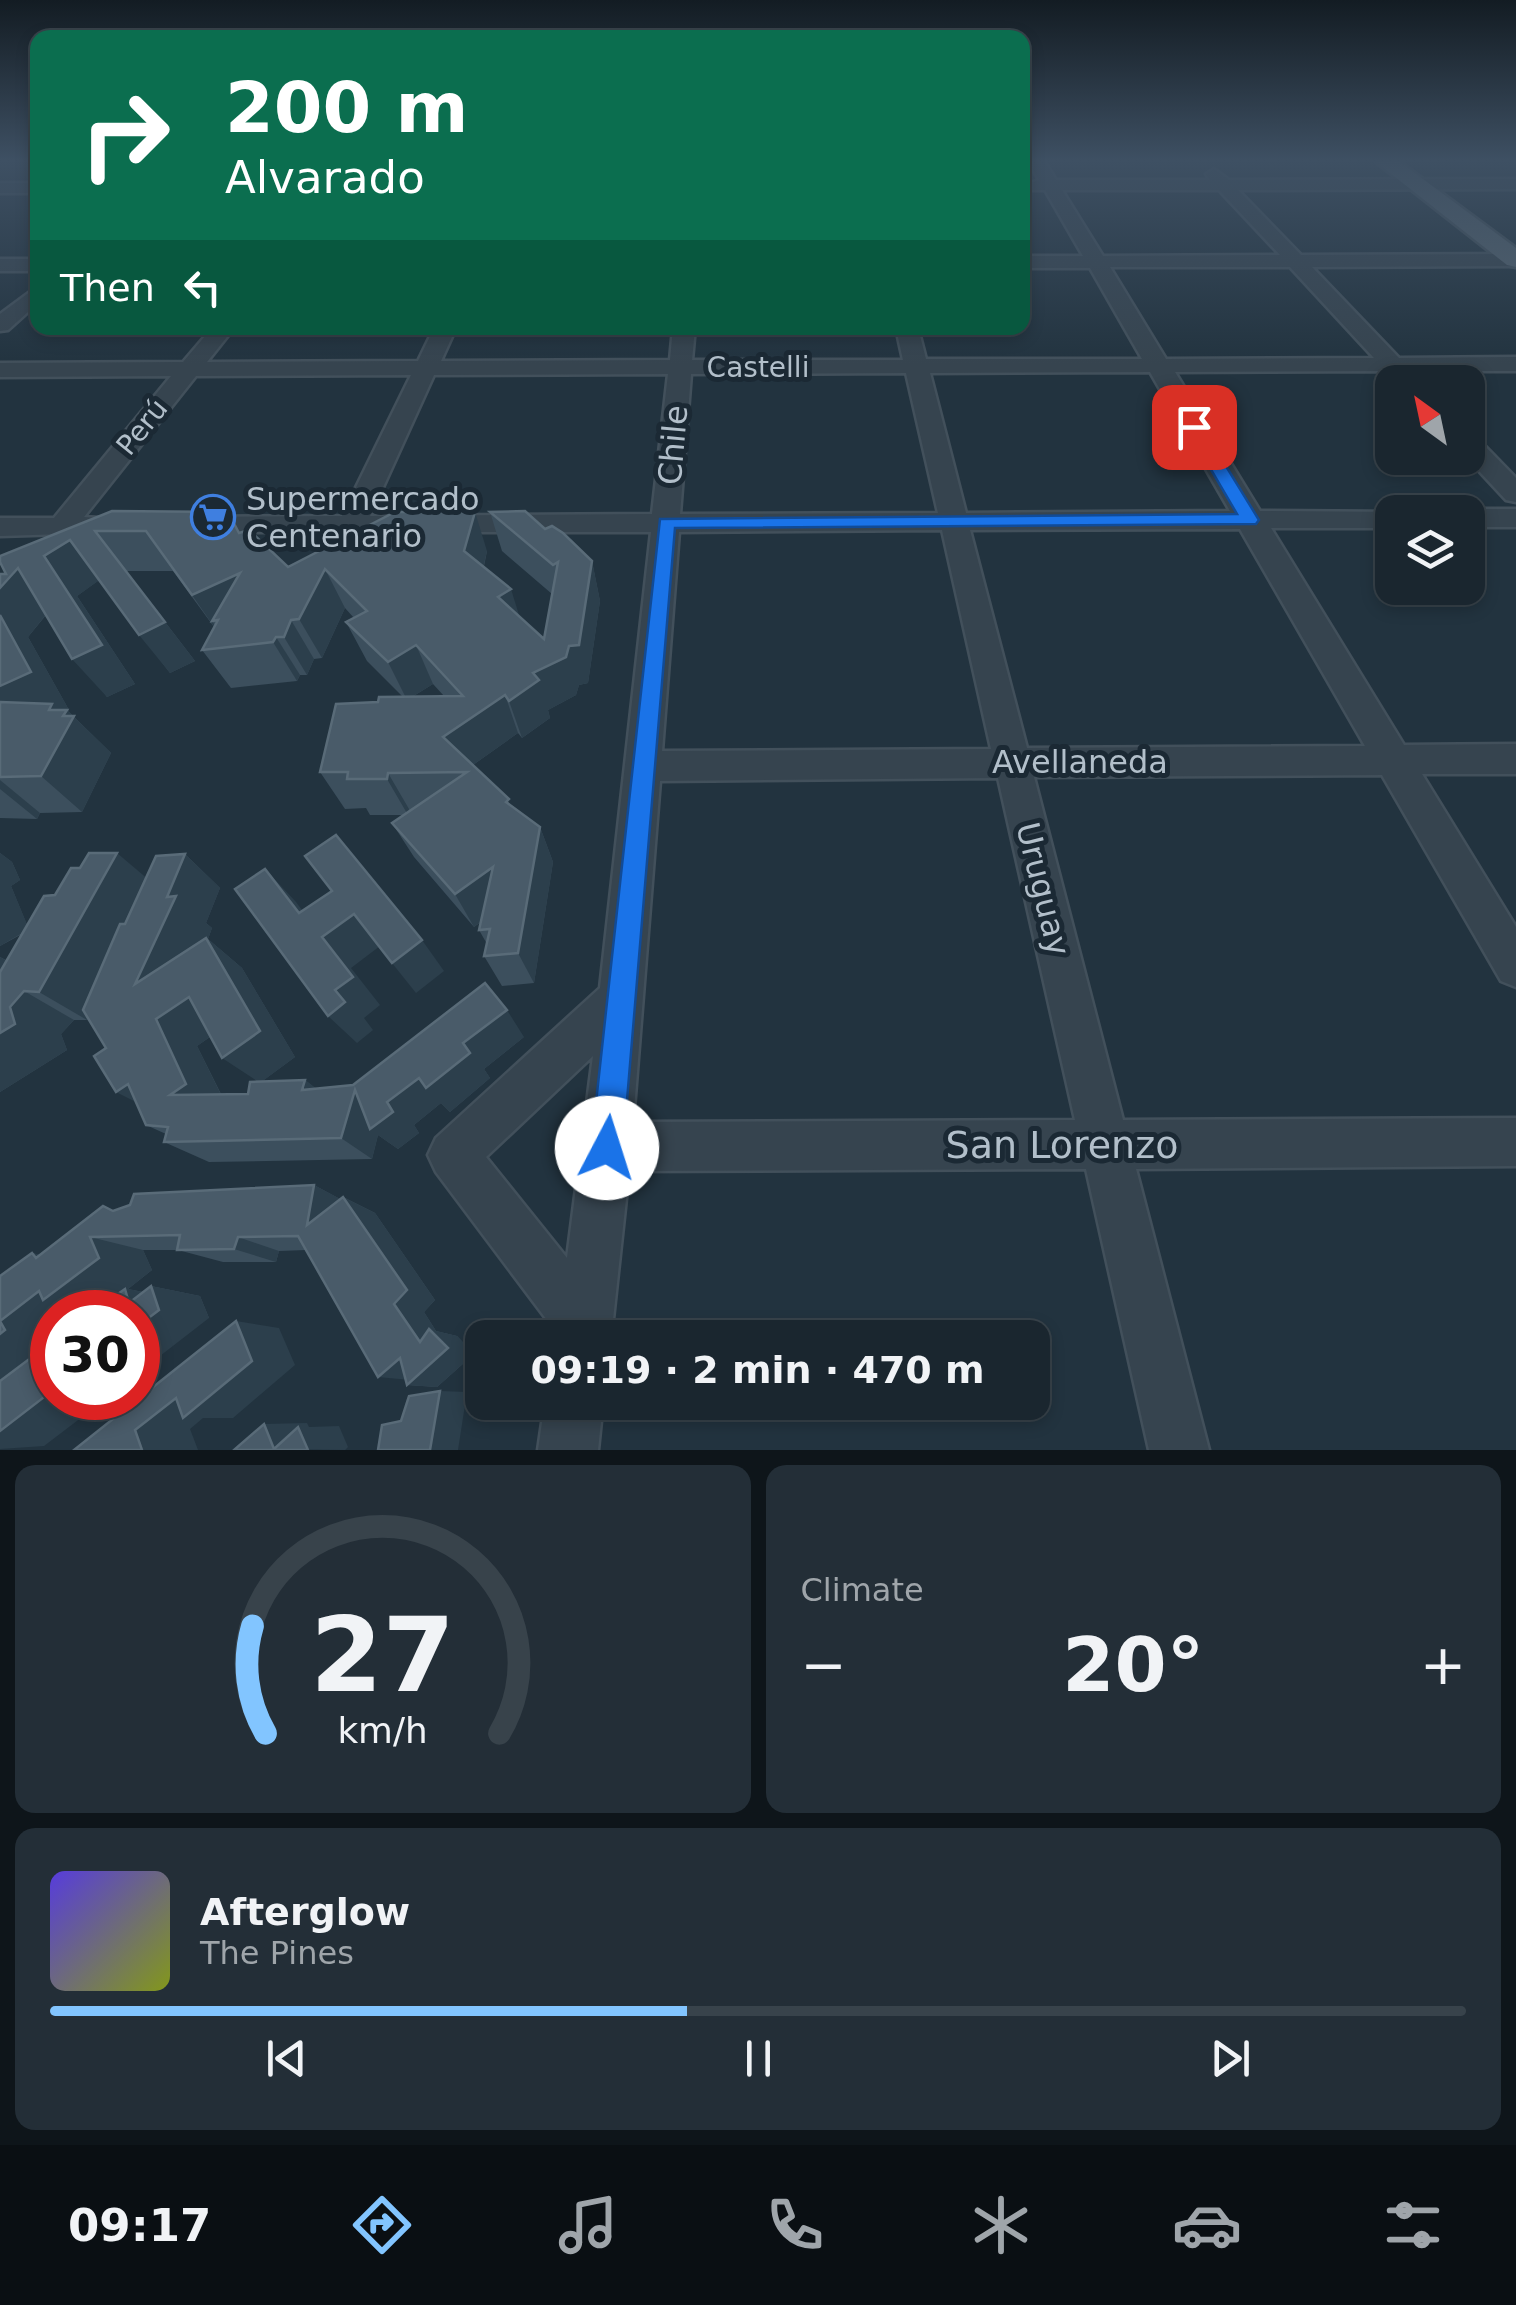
<!DOCTYPE html>
<html lang="en">
<head>
<meta charset="utf-8">
<style>
	body { margin:0; font-family:"DejaVu Sans",sans-serif; background:#232e37; color:#f1f3f6; height:100vh; display:flex; flex-direction:column; font-size:38px; white-space:nowrap }
	* { box-sizing:border-box; margin:0 }
	p { font-size:32px; color:#9fa5aa }
	.icon { flex:none; width:55px; height:55px; fill:none; stroke:currentColor; stroke-width:2; stroke-linecap:round; stroke-linejoin:round }
	.map { position:relative; height:1450px; overflow:hidden }
	.panel { display:flex; flex-direction:column; gap:15px; padding:15px; background:#0e151a; flex:1 }
	.panel>* { flex:none }
	.guide { position:absolute; left:30px; top:30px; width:1000px; height:305px; border-radius:20px; box-shadow:0 5px 15px #0003,0 0 0 2px #38434b; background:#0b6e4f; color:#fff; overflow:hidden }
	.needle { width:65px; rotate:327deg }
	.tools { position:absolute; left:1375px; top:365px; display:grid; gap:20px }
	.tools a { display:grid; place-items:center; width:110px; height:110px; border-radius:20px; background:#1a262f; box-shadow:0 5px 15px #0003,0 0 0 2px #38434b; font-size:50px }
	.speed { position:absolute; left:30px; top:1290px; display:flex; gap:20px; font-size:50px; font-weight:700; text-align:center }
	.speed>* { display:grid; place-content:center; width:130px; height:130px; border-radius:50%; background:#1a262f; box-shadow:0 5px 15px #0003,0 0 0 2px #38434b; line-height:1 }
	.speed .limit { border:15px solid #d22; background:#fff; color:#111 }
	.pin { position:absolute; display:grid; place-items:center; width:85px; height:85px; color:#fff; margin:-42px; border-radius:20px; box-shadow:0 5px 15px #0006 }
	.me { position:absolute; width:110px; margin:-55px; rotate:5deg; stroke-linejoin:round; filter:drop-shadow(0 0 8px #0008) }
	.turn { display:flex; align-items:center; gap:35px; height:210px; padding:0 30px; font-size:45px }
	.turn .icon { width:130px; height:130px; stroke-width:2.5 }
	.turn b { display:block; font-size:70px; line-height:85px }
	.then { display:flex; align-items:center; height:95px; padding:0 30px; background:#0003; gap:20px; font-size:38px }
	.big { font-size:75px; font-weight:800; line-height:1.1 }
	.panel .widget { flex:1; display:flex; flex-direction:column; justify-content:center; gap:15px; min-width:0; padding:0 35px; border-radius:20px; background:#232e37 }
	.panel .dial { align-items:center; gap:0 }
	.dial svg { height:260px; overflow:visible; fill:none; stroke:#38434b; stroke-width:7; stroke-linecap:round; text-anchor:middle }
	.dial text { fill:#f1f3f6; stroke:none }
	.song { display:flex; align-items:center; gap:30px }
	.cover { width:120px; height:120px; border-radius:15px; background:linear-gradient(135deg,hsl(250 70% 55%),hsl(70 70% 35%)) }
	.played { height:10px; border-radius:5px; background:linear-gradient(90deg,#82c5ff 45%,#38434b 45%) }
	.keys { display:flex; justify-content:space-around; direction:ltr }
	.heat { display:flex; justify-content:space-between; align-items:center; font-size:55px; direction:ltr }
	.panel .tiles { flex:1; display:grid; gap:15px; grid-template-columns:1fr 1fr }
	.widget:last-child { grid-column:span 2 }
	.trip { position:absolute; left:465px; top:1320px; width:585px; height:100px; border-radius:20px; background:#1a262f; box-shadow:0 5px 15px #0003,0 0 0 2px #38434b; font-weight:800; line-height:100px; text-align:center }
	.dock { display:flex; height:160px; justify-content:space-around; align-items:center; background:#0a0f13; color:#9fa5aa }
	.dock .icon { width:70px; height:70px }
	.dock .on { color:#82c5ff }
	.dock b { font-size:45px; color:#f1f3f6 }
	.map>svg:first-child { display:block }
	.lines { fill:none; stroke-linecap:round; stroke-linejoin:round }
	.minor-casing { stroke:#42505b; stroke-width:5 }
	.major-casing { stroke:#42505b; stroke-width:5 }
	.minor { fill:#36444f; fill-rule:evenodd }
	.major { fill:#54636f; fill-rule:evenodd }
	.wall { fill:#3c4f5d; fill-rule:evenodd }
	.shaded-wall { fill:#2c3f4c }
	.building { fill:#495b69; stroke:#596b78; stroke-width:2.5 }
	.route { fill:#1a73e8; stroke:#114b97; stroke-width:2.5 }
	.labels { text-anchor:middle; dominant-baseline:central; stroke-width:10; stroke-linejoin:round; paint-order:stroke }
	.far-street-label { font-size:28px; fill:#b2bfca; stroke:#1b2934 }
	.street-label { font-size:32px; fill:#b2bfca; stroke:#1b2934 }
	.poi-label { font-size:32px; fill:#b2bfca; stroke:#1b2934; text-anchor:start }
	.near-street-label { font-size:38px; fill:#b2bfca; stroke:#1b2934 }
</style>
</head>
<body>
<div class="map">
<svg width="1516" height="1450" viewBox="0 0 1516 1450">
	<rect width="100%" height="100%" fill="#22333f"/>
	<g class="lines">
		<defs>
			<g id="minor">
				<path d="M 1029,162 L 1045,162 L 1056,180 L 1210,180 L 1206,174 L 1214,169 L 1229,180 L 1516,179 L 1516,189 L 1238,190 L 1301,255 L 1516,254 L 1516,266 L 1312,267 L 1399,358 L 1516,357 L 1516,371 L 1411,371 L 1409,378 L 1401,380 L 1387,371 L 1175,372 L 1260,511 L 1401,512 L 1392,512 L 1392,528 L 1271,528 L 1404,745 L 1516,744 L 1516,774 L 1422,774 L 1516,927 L 1516,987 L 1501,981 L 1382,775 L 1034,777 L 1123,1120 L 1516,1118 L 1516,1166 L 1136,1169 L 1209,1450 L 1149,1450 L 1086,1169 L 629,1171 L 611,1338 L 555,1338 L 556,1332 L 436,1172 L 428,1155 L 436,1138 L 600,988 L 651,532 L 181,532 L 177,526 L 181,520 L 191,517 L 342,516 L 411,375 L 196,376 L 84,517 L 129,520 L 133,526 L 129,532 L 0,536 L 0,518 L 54,518 L 171,376 L 0,377 L 0,363 L 183,362 L 212,328 L 234,328 L 207,362 L 418,361 L 434,328 L 456,328 L 441,361 L 670,360 L 673,328 L 695,328 L 692,360 L 903,360 L 896,328 L 918,328 L 926,359 L 1142,359 L 1090,268 L 1022,268 L 1022,256 L 1083,256 L 1045,190 L 1032,190 L 1024,185 L 1039,180 ZM 1062,190 L 1219,190 L 1280,255 L 1103,256 ZM 1110,267 L 1290,267 L 1374,358 L 1166,359 ZM 1150,372 L 1230,511 L 966,513 L 930,373 ZM 906,373 L 938,513 L 680,514 L 691,374 ZM 668,374 L 652,514 L 370,516 L 434,375 ZM 1240,529 L 1365,746 L 1027,748 L 970,530 ZM 942,530 L 991,749 L 662,751 L 679,532 ZM 998,778 L 1075,1120 L 633,1122 L 660,781 ZM 593,1056 L 567,1258 L 486,1157 Z"/>
				<rect x="0" y="183" width="38" height="10"/>
				<rect x="0" y="259" width="38" height="12"/>
				<path d="M 38,286 L 38,303 L 8,330 L 0,331 L 0,314 Z"/>
				<path d="M 1468,435 L 1477,438 L 1516,478 L 1516,502 L 1506,500 L 1467,458 Z"/>
				<path d="M 1468,509 L 1516,509 L 1516,527 L 1468,527 L 1468,512 L 1458,512 Z"/>
				<path d="M 545,1402 L 603,1402 L 598,1450 L 538,1450 Z"/>
			</g>
			<path id="major" d="M 1376,162 L 1400,162 L 1516,248 L 1516,267 L 1507,265 Z"/>
		</defs>
		<use href="#minor" class="minor-casing"/>
		<use href="#major" class="major-casing"/>
		<use href="#minor" class="minor"/>
		<use href="#major" class="major"/>
	</g>
	<g class="wall">
		<path d="M 112,511 L 240,533 L 288,567 L 487,551 L 484,566 L 520,618 L 544,639 L 552,594 L 502,551 L 490,512 L 545,529 L 592,561 L 600,601 L 588,683 L 579,685 L 576,695 L 548,710 L 550,718 L 522,738 L 518,733 L 473,765 L 513,807 L 540,827 L 553,862 L 534,983 L 502,986 L 484,956 L 487,944 L 479,930 L 481,922 L 474,927 L 414,857 L 392,823 L 403,815 L 370,815 L 366,808 L 345,809 L 320,772 L 378,702 L 403,697 L 367,661 L 346,622 L 354,618 L 345,608 L 322,658 L 314,659 L 307,675 L 300,675 L 297,681 L 231,688 L 202,650 L 214,627 L 173,571 L 126,571 L 195,661 L 170,673 L 99,580 L 77,596 L 135,684 L 107,697 L 46,615 L 28,637 L 69,710 L 68,711 L 111,753 L 82,812 L 40,813 L 37,819 L 0,818 L 0,574 L 6,574 ZM 433,684 L 444,696 L 412,697 Z"/>
		<path d="M 0,853 L 12,862 L 20,880 L 11,886 L 27,925 L 55,895 L 146,878 L 185,854 L 220,888 L 206,923 L 212,928 L 208,939 L 242,968 L 295,1057 L 261,1082 L 305,1080 L 316,1089 L 353,1085 L 524,1037 L 484,1069 L 490,1078 L 450,1112 L 441,1103 L 414,1125 L 419,1133 L 398,1149 L 378,1135 L 372,1159 L 209,1162 L 164,1142 L 166,1134 L 146,1125 L 136,1102 L 88,1018 L 87,1020 L 74,1020 L 61,1034 L 67,1050 L 0,1092 L 0,957 L 6,960 L 22,934 L 0,946 ZM 210,1037 L 258,1082 L 248,1094 L 221,1094 L 197,1046 Z"/>
		<path d="M 314,1185 L 340,1199 L 343,1197 L 375,1213 L 435,1300 L 424,1312 L 436,1331 L 457,1336 L 474,1354 L 437,1387 L 407,1385 L 405,1379 L 306,1250 L 279,1251 L 276,1262 L 223,1262 L 178,1250 L 143,1250 L 152,1270 L 128,1289 L 143,1292 L 151,1286 L 200,1296 L 209,1318 L 89,1307 L 83,1312 L 52,1312 L 44,1446 L 32,1253 L 40,1255 L 116,1210 Z"/>
	</g>
	<g class="shaded-wall">
		<path d="M 475,512 L 487,551 L 478,590 L 464,551 Z"/>
		<path d="M 70,540 L 101,579 L 77,596 L 135,684 L 107,697 L 72,659 L 44,556 Z"/>
		<path d="M 592,561 L 600,601 L 588,683 L 579,685 L 576,695 L 548,710 L 550,718 L 522,738 L 509,701 Z"/>
		<path d="M 18,568 L 52,607 L 28,637 L 69,710 L 68,711 L 111,753 L 82,812 L 41,776 L 0,730 L 0,588 Z"/>
		<path d="M 325,569 L 345,608 L 322,658 L 299,619 Z"/>
		<path d="M 240,573 L 218,620 L 212,621 L 221,634 L 219,634 L 192,595 Z"/>
		<path d="M 511,589 L 523,628 L 498,597 Z"/>
		<path d="M 291,620 L 314,659 L 307,675 L 284,637 Z"/>
		<path d="M 165,622 L 195,661 L 170,673 L 139,635 Z"/>
		<path d="M 276,637 L 300,675 L 297,681 L 273,642 Z"/>
		<path d="M 416,645 L 433,684 L 407,700 L 388,662 Z"/>
		<path d="M 505,695 L 518,733 L 463,772 L 443,737 Z"/>
		<path d="M 388,773 L 409,809 L 408,815 L 387,779 Z"/>
		<path d="M 0,780 L 40,813 L 37,819 L 0,789 Z"/>
		<path d="M 540,827 L 553,862 L 534,983 L 518,953 Z"/>
		<path d="M 0,853 L 12,862 L 20,880 L 11,886 L 29,929 L 0,946 Z"/>
		<path d="M 117,853 L 156,886 L 87,1020 L 39,992 Z"/>
		<path d="M 185,854 L 220,888 L 206,923 L 212,928 L 208,939 L 242,968 L 295,1057 L 260,1083 L 222,1058 L 260,1031 L 207,940 L 182,1002 L 189,997 L 227,1025 L 197,1046 L 227,1107 L 213,1118 L 170,1095 L 186,1084 L 156,1019 L 171,1008 L 135,984 L 173,902 L 167,897 Z"/>
		<path d="M 493,867 L 509,900 L 474,927 L 455,894 Z"/>
		<path d="M 265,869 L 296,902 L 322,937 L 354,914 L 380,946 L 351,968 L 380,1005 L 364,1018 L 373,1030 L 357,1043 L 328,1016 L 335,990 L 299,913 Z"/>
		<path d="M 422,940 L 444,971 L 416,993 L 392,963 Z"/>
		<path d="M 0,957 L 30,974 L 24,991 L 74,1020 L 61,1034 L 67,1050 L 0,1092 Z"/>
		<path d="M 507,1010 L 524,1037 L 484,1069 L 490,1078 L 450,1112 L 441,1103 L 414,1125 L 419,1133 L 398,1149 L 378,1135 L 372,1159 L 341,1138 L 355,1090 L 387,1102 Z"/>
		<path d="M 305,1080 L 337,1104 L 302,1090 Z"/>
		<path d="M 128,1084 L 162,1115 L 116,1092 Z"/>
		<path d="M 314,1185 L 346,1202 L 343,1197 L 375,1213 L 435,1300 L 424,1312 L 436,1331 L 457,1336 L 474,1354 L 437,1387 L 407,1385 L 420,1342 L 394,1304 L 307,1225 Z"/>
		<path d="M 90,1237 L 143,1250 L 152,1270 L 128,1289 L 154,1294 L 151,1286 L 200,1296 L 209,1318 L 138,1373 L 138,1326 L 102,1309 L 89,1307 L 83,1312 L 52,1312 L 52,1349 L 0,1392 L 0,1321 L 36,1258 L 32,1253 L 89,1265 Z"/>
		<path d="M 238,1237 L 279,1251 L 276,1262 L 234,1249 Z"/>
		<path d="M 236,1321 L 279,1328 L 295,1365 L 233,1418 L 203,1418 L 190,1429 L 198,1450 L 142,1450 L 135,1430 Z"/>
		<path d="M 400,1358 L 410,1380 L 378,1377 Z"/>
		<path d="M 52,1391 L 52,1398 L 107,1398 L 44,1446 L 0,1449 L 0,1431 Z"/>
		<path d="M 440,1391 L 467,1392 L 458,1450 L 430,1450 Z"/>
		<path d="M 307,1423 L 309,1427 L 339,1426 L 348,1447 L 345,1450 L 274,1449 L 264,1424 Z"/>
	</g>
	<g class="building">
		<path d="M 112,511 L 228,512 L 239,533 L 249,530 L 288,567 L 395,512 L 475,512 L 464,551 L 511,589 L 498,597 L 544,639 L 558,562 L 553,565 L 490,512 L 525,511 L 545,529 L 552,526 L 563,533 L 592,561 L 579,645 L 569,646 L 566,657 L 533,673 L 539,680 L 509,701 L 505,695 L 443,737 L 509,799 L 506,802 L 540,827 L 518,953 L 484,956 L 490,929 L 479,930 L 493,867 L 455,894 L 392,823 L 467,772 L 388,773 L 387,779 L 347,779 L 348,772 L 320,772 L 336,704 L 378,702 L 379,697 L 463,696 L 416,645 L 388,662 L 346,622 L 367,611 L 325,569 L 299,619 L 291,620 L 284,637 L 276,637 L 273,642 L 202,650 L 218,620 L 212,621 L 240,573 L 192,595 L 146,531 L 95,531 L 165,622 L 139,635 L 70,540 L 44,556 L 102,645 L 72,659 L 18,568 L 0,588 L 0,574 L 6,574 L 0,562 L 0,556 Z"/>
		<path d="M 0,615 L 31,672 L 0,686 Z"/>
		<path d="M 0,702 L 52,704 L 49,710 L 67,710 L 63,716 L 74,716 L 41,776 L 0,777 Z"/>
		<path d="M 336,835 L 422,940 L 392,963 L 354,914 L 322,937 L 353,977 L 335,990 L 345,1002 L 328,1016 L 235,889 L 265,869 L 299,913 L 332,891 L 305,856 Z"/>
		<path d="M 89,853 L 117,853 L 39,992 L 24,991 L 10,1007 L 15,1024 L 0,1033 L 0,972 L 44,896 L 55,895 L 71,868 L 80,868 Z"/>
		<path d="M 185,854 L 167,897 L 176,896 L 135,984 L 206,938 L 260,1031 L 222,1058 L 189,997 L 156,1019 L 186,1084 L 170,1095 L 248,1094 L 250,1082 L 305,1080 L 302,1090 L 353,1085 L 485,983 L 507,1010 L 463,1043 L 470,1053 L 426,1088 L 419,1078 L 387,1102 L 393,1112 L 370,1129 L 355,1090 L 341,1138 L 164,1142 L 168,1127 L 146,1125 L 128,1084 L 116,1092 L 94,1056 L 106,1048 L 83,1010 L 120,924 L 125,924 L 156,856 Z"/>
		<path d="M 314,1185 L 307,1225 L 343,1197 L 407,1290 L 394,1304 L 420,1342 L 429,1329 L 448,1348 L 407,1385 L 400,1358 L 378,1377 L 298,1236 L 238,1237 L 234,1249 L 177,1250 L 180,1235 L 90,1237 L 99,1258 L 43,1300 L 39,1291 L 0,1321 L 5,1330 L 0,1334 L 0,1276 L 32,1253 L 36,1258 L 103,1206 L 113,1211 L 130,1205 L 134,1194 Z"/>
		<path d="M 151,1286 L 159,1310 L 138,1326 L 138,1312 L 92,1312 L 125,1289 L 129,1303 Z"/>
		<path d="M 236,1321 L 252,1361 L 183,1418 L 176,1398 L 135,1430 L 142,1450 L 74,1450 Z"/>
		<path d="M 52,1342 L 52,1391 L 0,1431 L 0,1381 Z"/>
		<path d="M 440,1391 L 430,1450 L 378,1450 L 382,1425 L 401,1421 L 409,1396 Z"/>
		<path d="M 264,1424 L 274,1449 L 298,1427 L 308,1450 L 234,1450 Z"/>
	</g>
	<linearGradient id="sky" x2="0" y2="1"><stop stop-color="#131c23"/><stop offset="0.44" stop-color="#3e5063"/><stop offset="1" stop-color="#3e5063" stop-opacity="0"/></linearGradient>
	<rect width="1516" height="365" fill="url(#sky)"/>
	<path class="route" d="M 1194,422 L 1202,427 L 1259,520 L 1256,524 L 675,528 L 623,1148 L 619,1159 L 607,1163 L 596,1159 L 591,1148 L 660,519 L 1237,514 L 1186,427 Z"/>
	<defs>
		<symbol id="supermarket-ring" viewBox="-11 -11 22 22"><circle r="9.5" fill="#1b2934" stroke="#3f7fe0" stroke-width="1.5"/><path d="M-6-5.5h2.5l.6 2H6L4.5 2H-2.5L-4.4-4H-6ZM-1.5 3.2a1.3 1.3 0 1 0 .1 0ZM3 3.2a1.3 1.3 0 1 0 .1 0Z" fill="#3f7fe0"/></symbol>
	</defs>
	<g fill-rule="evenodd">
		<use href="#supermarket-ring" x="188" y="492" width="50" height="50"/>
	</g>
	<g class="labels">
		<g class="far-street-label">
			<text x="758" y="367">Castelli</text>
			<text transform="translate(142 427) rotate(-51)">Perú</text>
		</g>
		<g class="street-label">
			<text transform="translate(673 445) rotate(-85)">Chile</text>
			<text x="1080" y="762">Avellaneda</text>
			<text transform="translate(1043 889) rotate(76)">Uruguay</text>
		</g>
		<g class="poi-label">
			<text x="246" y="499">Supermercado<tspan x="246" dy="37">Centenario</tspan></text>
		</g>
		<g class="near-street-label">
			<text x="1062" y="1145">San Lorenzo</text>
		</g>
	</g>
</svg>
<div class="tools">
<a><svg class="needle" viewBox="-14 -14 28 28"><path d="M0-13l5 13h-10z" fill="#e53935"/><path d="M0 13l5-13h-10z" fill="#9fa5aa"/></svg></a>
<a><svg class="icon" aria-label="layers" viewBox="0 0 24 24"><path d="M12 4l9 5-9 5-9-5zM3 14l9 5 9-5"/></svg></a>
</div>
<div class="speed"><div class="limit">30</div></div>
<div class="pin" style="left:1194px;top:427px;background:#d93025"><svg class="icon" aria-label="arrive" viewBox="0 0 24 24"><path d="M6 21V4h12l-3 4 3 4H6"/></svg></div>
<svg class="me" style="left:607px;top:1148px" viewBox="-20 -20 40 40"><circle r="19" fill="#fff"/><path d="M0-13L10 11 0 6-10 11z" fill="#1a73e8"/></svg>
<div class="trip">09:19 · 2 min · 470 m</div>
<div class="guide">
<div class="turn"><svg class="icon" aria-label="right" viewBox="0 0 24 24"><path d="M7 20v-9h11M14 6l5 5-5 5"/></svg><div><b>200 m</b>Alvarado</div></div>
<div class="then">Then<svg class="icon" aria-label="left" viewBox="0 0 24 24"><path d="M17 20v-9H6M10 6l-5 5 5 5"/></svg></div>
</div>
</div>
<section class="panel">
<div class="tiles">
<div class="widget dial"><svg viewBox="0 0 100 80">
<path d="M14 69A42 42 0 1 1 86 69"/>
<path d="M14 69A42 42 0 0 1 10 36" stroke="#82c5ff"/>
<text x="50" y="56" font-size="32" font-weight="700">27</text>
<text x="50" y="72" font-size="11">km/h</text>
</svg></div>
<div class="widget"><p>Climate</p>
<div class="heat"><a>−</a><b class="big">20°</b><a>+</a></div>
</div>
<div class="widget">
<div class="song"><i class="cover"></i><div><b>Afterglow</b><p>The Pines</p></div></div>
<div class="played"></div>
<div class="keys"><svg class="icon" aria-label="previous" viewBox="0 0 24 24"><path d="M18 5L8 12l10 7zM5 5v14"/></svg><svg class="icon" aria-label="pause" viewBox="0 0 24 24"><path d="M8 5v14M16 5v14"/></svg><svg class="icon" aria-label="next" viewBox="0 0 24 24"><path d="M6 5l10 7-10 7zM19 5v14"/></svg></div>
</div>
</div>
</section>
<nav class="dock">
<b>09:17</b>
<svg class="icon on" aria-label="directions" viewBox="0 0 24 24"><path d="M12 3l9 9-9 9-9-9zM9 14v-3h6M13 9l2 2-2 2"/></svg>
<svg class="icon" aria-label="music" viewBox="0 0 24 24"><path d="M9 18V5l10-2v13"/><circle cx="6" cy="18" r="3"/><circle cx="16" cy="16" r="3"/></svg>
<svg class="icon" aria-label="phone" viewBox="0 0 24 24"><path d="M5 4h4l2 5-3 2q2 4 5 5l2-3 5 2v4C11 20 4 13 5 4z"/></svg>
<svg class="icon" aria-label="climate" viewBox="0 0 24 24"><path d="M12 3v18M4 7l16 10M4 17L20 7"/></svg>
<svg class="icon" aria-label="car" viewBox="0 0 24 24"><path d="M5 17H2v-5l4-1 3-4h7l3 4 3 1v5h-3M9 17h6M6 11h13"/><circle cx="7" cy="17" r="2"/><circle cx="17" cy="17" r="2"/></svg>
<svg class="icon" aria-label="filters" viewBox="0 0 24 24"><path d="M4 7h16M4 17h16"/><circle cx="9" cy="7" r="2"/><circle cx="15" cy="17" r="2"/></svg>
</nav>
</body>
</html>
